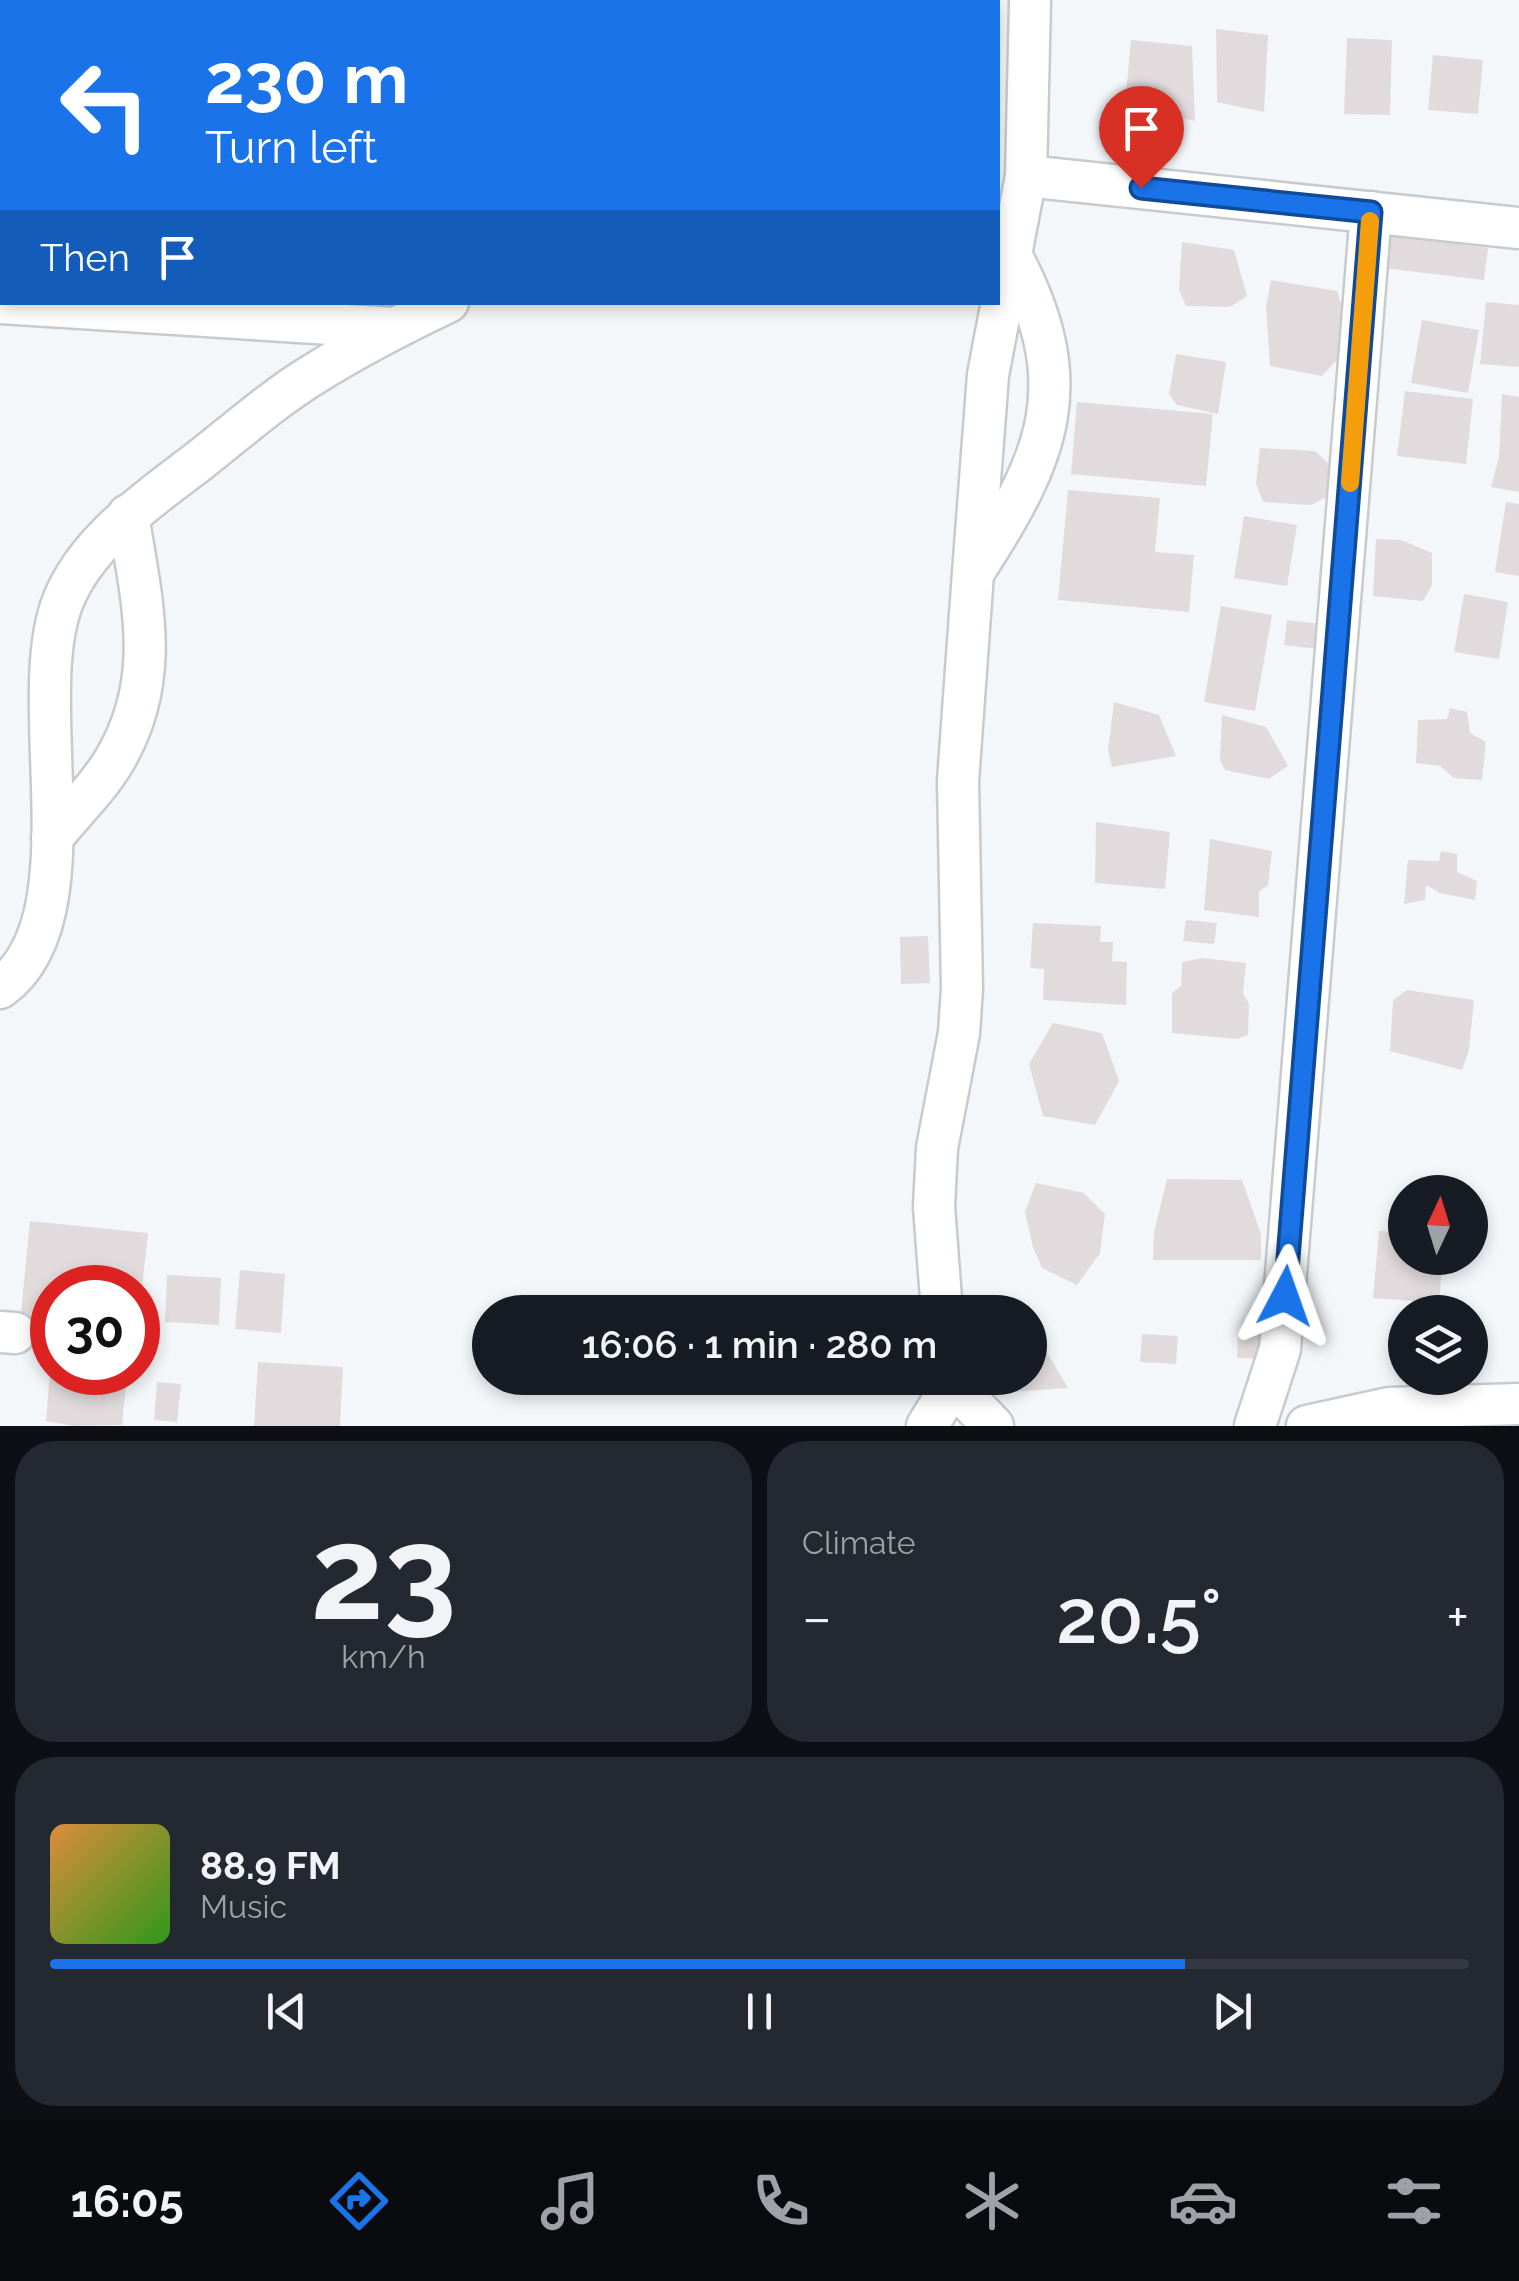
<!DOCTYPE html>
<html lang="en">
<head>
<meta charset="utf-8">
<style>
	body { margin:0; font-family:Raleway,sans-serif; background:#242831; color:#f1f3f6; height:100vh; display:flex; flex-direction:column; font-size:38px; white-space:nowrap }
	* { box-sizing:border-box; margin:0 }
	p { font-size:32px; color:#9ea1a6 }
	.icon { flex:none; width:55px; height:55px; fill:none; stroke:currentColor; stroke-width:2; stroke-linecap:round; stroke-linejoin:round }
	.map { position:relative; height:1426px; overflow:hidden }
	.details { display:flex; flex-direction:column; gap:15px; padding:15px; background:#0d0f14; flex:1 }
	.details>* { flex:none }
	.hud { position:absolute; left:0px; top:0px; width:1000px; height:305px; box-shadow:0 5px 15px #0003; background:#1a73e8; color:#fff; overflow:hidden }
	.needle { width:65px; rotate:4deg }
	.buttons { position:absolute; left:1388px; top:1175px; display:grid; gap:20px }
	.buttons a { display:grid; place-items:center; width:100px; height:100px; border-radius:50%; background:#171b24; box-shadow:0 5px 15px #0003; font-size:50px }
	.speed { position:absolute; left:30px; top:1265px; display:flex; gap:20px; font-size:50px; font-weight:700; text-align:center }
	.speed>* { display:grid; place-content:center; width:130px; height:130px; border-radius:50%; background:#171b24; box-shadow:0 5px 15px #0003; line-height:1 }
	.speed .limit { border:15px solid #d22; background:#fff; color:#111 }
	.pin { position:absolute; display:grid; place-items:center; width:85px; height:85px; color:#fff; margin:-102px -42px; border-radius:50% 50% 50% 0; rotate:-45deg; box-shadow:0 0 10px #0007 }
	.pin .icon { rotate:45deg }
	.me { position:absolute; width:110px; margin:-55px; rotate:4deg; stroke-linejoin:round; filter:drop-shadow(0 0 8px #0008) }
	.turn { display:flex; align-items:center; gap:35px; height:210px; padding:0 40px; font-size:45px }
	.turn .icon { width:130px; height:130px; stroke-width:2.5 }
	.turn b { display:block; font-size:70px; line-height:85px }
	.then { display:flex; align-items:center; height:95px; padding:0 40px; background:#0003; gap:20px; font-size:38px }
	.big { font-size:75px; font-weight:600; line-height:1.1 }
	.details .card { flex:1; display:flex; flex-direction:column; justify-content:center; gap:15px; min-width:0; padding:0 35px; border-radius:40px; background:#242831 }
	.details .dial { align-items:center; gap:0 }
	.dial b { font-size:130px; line-height:1 }
	.song { display:flex; align-items:center; gap:30px }
	.cover { width:120px; height:120px; border-radius:15px; background:linear-gradient(135deg,hsl(30 70% 55%),hsl(110 70% 35%)) }
	.played { height:10px; border-radius:5px; background:linear-gradient(90deg,#1a73e8 80%,#363941 80%) }
	.keys { display:flex; justify-content:space-around; direction:ltr }
	.heat { display:flex; justify-content:space-between; align-items:center; font-size:55px; direction:ltr }
	.details .tiles { flex:1; display:grid; gap:15px; grid-template-columns:1fr 1fr }
	.card:last-child { grid-column:span 2 }
	.trip { position:absolute; left:472px; top:1295px; width:575px; height:100px; border-radius:50px; background:#171b24; box-shadow:0 5px 15px #0003; font-weight:600; line-height:100px; text-align:center }
	.menu { display:flex; height:160px; justify-content:space-around; align-items:center; background:#090b0e; color:#9ea1a6 }
	.menu .icon { width:70px; height:70px }
	.menu .active { color:#1a73e8 }
	.menu b { font-size:45px; color:#f1f3f6 }
	.map>svg:first-child { display:block }
	.building { fill:#e1dbdd }
	.lines { fill:none; stroke-linecap:round; stroke-linejoin:round }
	.minor-casing { stroke:#c7cbce; stroke-width:45 }
	.minor { stroke:#fff; stroke-width:40 }
	.route-casing { stroke:#114b97; stroke-width:25 }
	.route { stroke:#1a73e8; stroke-width:18 }
	.slow { stroke:#f59e0b; stroke-width:18 }
</style>
</head>
<body>
<div class="map">
<svg width="1519" height="1426" viewBox="0 0 1519 1426">
	<rect width="100%" height="100%" fill="#f3f7fa"/>
	<g class="building">
		<path d="M 1216,29 L 1268,35 L 1264,112 L 1217,102 Z"/>
		<path d="M 1347,38 L 1392,40 L 1390,115 L 1344,114 Z"/>
		<path d="M 1131,40 L 1192,46 L 1195,121 L 1125,105 Z"/>
		<path d="M 1433,55 L 1483,60 L 1478,114 L 1428,110 Z"/>
		<path d="M 1388,235 L 1488,248 L 1484,280 L 1384,268 Z"/>
		<path d="M 1182,242 L 1234,250 L 1247,296 L 1230,307 L 1186,306 L 1179,290 Z"/>
		<path d="M 1271,280 L 1337,291 L 1353,343 L 1322,376 L 1270,366 L 1266,307 Z"/>
		<path d="M 1486,302 L 1519,305 L 1519,367 L 1480,364 Z"/>
		<path d="M 1422,320 L 1479,330 L 1468,393 L 1411,383 Z"/>
		<path d="M 1176,354 L 1226,362 L 1218,414 L 1177,405 L 1169,394 Z"/>
		<path d="M 1405,391 L 1473,399 L 1466,464 L 1397,456 Z"/>
		<path d="M 1502,394 L 1519,397 L 1519,492 L 1491,487 L 1499,457 Z"/>
		<path d="M 1077,402 L 1213,414 L 1206,486 L 1071,474 Z"/>
		<path d="M 1260,448 L 1315,451 L 1328,463 L 1330,495 L 1311,505 L 1263,502 L 1256,483 Z"/>
		<path d="M 1068,490 L 1160,498 L 1155,552 L 1194,555 L 1189,612 L 1058,600 Z"/>
		<path d="M 1506,502 L 1519,504 L 1519,576 L 1495,572 Z"/>
		<path d="M 1244,516 L 1297,525 L 1287,586 L 1234,578 Z"/>
		<path d="M 1376,539 L 1401,540 L 1432,553 L 1432,585 L 1423,601 L 1373,596 Z"/>
		<path d="M 1464,594 L 1508,602 L 1499,659 L 1454,652 Z"/>
		<path d="M 1221,606 L 1272,615 L 1255,711 L 1204,702 Z"/>
		<path d="M 1287,620 L 1320,624 L 1317,649 L 1284,645 Z"/>
		<path d="M 1114,702 L 1159,715 L 1176,756 L 1112,767 L 1108,750 Z"/>
		<path d="M 1450,708 L 1467,712 L 1470,733 L 1486,742 L 1482,780 L 1454,778 L 1440,766 L 1416,763 L 1418,720 L 1447,719 Z"/>
		<path d="M 1222,715 L 1266,727 L 1288,766 L 1269,779 L 1225,770 L 1220,760 Z"/>
		<path d="M 1096,822 L 1170,832 L 1165,889 L 1095,883 Z"/>
		<path d="M 1210,839 L 1272,851 L 1268,885 L 1259,892 L 1259,917 L 1204,910 Z"/>
		<path d="M 1441,851 L 1457,854 L 1457,872 L 1477,881 L 1475,900 L 1440,893 L 1426,885 L 1425,900 L 1404,904 L 1408,860 L 1439,861 Z"/>
		<path d="M 1186,920 L 1217,923 L 1214,944 L 1183,941 Z"/>
		<path d="M 1033,923 L 1101,926 L 1100,942 L 1113,942 L 1112,961 L 1127,962 L 1126,1005 L 1043,1000 L 1044,969 L 1030,968 Z"/>
		<path d="M 928,936 L 930,983 L 901,984 L 900,937 Z"/>
		<path d="M 1202,958 L 1246,963 L 1243,993 L 1249,1004 L 1248,1035 L 1237,1039 L 1172,1033 L 1172,993 L 1181,986 L 1182,962 Z"/>
		<path d="M 1407,990 L 1474,1000 L 1469,1050 L 1462,1070 L 1390,1051 L 1393,1000 Z"/>
		<path d="M 1053,1023 L 1102,1033 L 1119,1081 L 1095,1125 L 1043,1116 L 1029,1064 Z"/>
		<path d="M 1167,1179 L 1242,1180 L 1261,1234 L 1261,1260 L 1153,1260 L 1154,1232 Z"/>
		<path d="M 1036,1183 L 1084,1193 L 1105,1214 L 1100,1253 L 1077,1285 L 1042,1268 L 1033,1247 L 1025,1212 Z"/>
		<path d="M 30,1221 L 148,1233 L 140,1305 L 138,1288 L 52,1288 L 52,1327 L 20,1323 Z"/>
		<path d="M 1379,1231 L 1405,1233 L 1405,1258 L 1443,1258 L 1439,1303 L 1373,1298 Z"/>
		<path d="M 240,1270 L 285,1274 L 281,1333 L 235,1329 Z"/>
		<path d="M 167,1275 L 221,1278 L 219,1325 L 165,1322 Z"/>
		<path d="M 1238,1331 L 1279,1332 L 1278,1359 L 1237,1358 Z"/>
		<path d="M 1142,1334 L 1178,1336 L 1176,1364 L 1140,1362 Z"/>
		<path d="M 1030,1348 L 1045,1349 L 1068,1388 L 1008,1392 L 1001,1378 L 1030,1378 Z"/>
		<path d="M 258,1362 L 343,1367 L 340,1426 L 254,1426 Z"/>
		<path d="M 50,1372 L 127,1372 L 122,1425 L 74,1426 L 46,1421 Z"/>
		<path d="M 157,1382 L 181,1384 L 177,1422 L 154,1420 Z"/>
	</g>
	<g class="lines">
		<defs>
			<g id="minor">
				<path d="M 1030,0 L 1026,176 L 1519,228"/>
				<path d="M 0,303 L 394,328"/>
				<path d="M 975,570 C 1049,456 1080,384 1011,255"/>
				<path d="M 52,838 C 72,813 98,788 114,761 C 163,679 142,603 128,515"/>
				<path d="M 0,988 C 96,920 23,701 63,601 C 87,541 149,499 199,461 C 236,432 273,399 314,374 C 357,347 402,324 448,302"/>
				<path d="M 942,1312 L 934,1207 L 937,1148 L 959,1033 L 962,989 L 958,781 L 973,573 L 988,375 L 1026,176"/>
				<path d="M 0,1332 L 15,1333"/>
				<path d="M 953,1378 L 953,1384 L 993,1426"/>
				<path d="M 927,1426 L 953,1384"/>
				<path d="M 1255,1426 L 1280,1349 L 1371,212"/>
				<path d="M 1307,1426 L 1389,1408 L 1519,1404"/>
			</g>
		</defs>
		<use href="#minor" class="minor-casing"/>
		<use href="#minor" class="minor"/>
	</g>
	<g class="lines">
		<defs>
			<path id="route" d="M 1141,188 L 1371,212 L 1285,1296"/>
		</defs>
		<use href="#route" class="route-casing"/>
		<use href="#route" class="route"/>
		<path class="slow" d="M 1350,483 L 1370,221"/>
	</g>
</svg>
<div class="buttons">
<a><svg class="needle" viewBox="-14 -14 28 28"><path d="M0-13l5 13h-10z" fill="#e53935"/><path d="M0 13l5-13h-10z" fill="#9ea1a6"/></svg></a>
<a><svg class="icon" aria-label="layers" viewBox="0 0 24 24"><path d="M12 4l9 5-9 5-9-5zM3 14l9 5 9-5"/></svg></a>
</div>
<div class="speed"><div class="limit">30</div></div>
<div class="pin" style="left:1141px;top:188px;background:#d93025"><svg class="icon" aria-label="arrive" viewBox="0 0 24 24"><path d="M6 21V4h12l-3 4 3 4H6"/></svg></div>
<svg class="me" style="left:1285px;top:1296px" viewBox="-20 -20 40 40"><path d="M0-17L14 15 0 8-14 15z" fill="#1a73e8" stroke="#fff" stroke-width="4"/></svg>
<div class="trip">16:06 · 1 min · 280 m</div>
<div class="hud">
<div class="turn"><svg class="icon" aria-label="left" viewBox="0 0 24 24"><path d="M17 20v-9H6M10 6l-5 5 5 5"/></svg><div><b>230 m</b>Turn left</div></div>
<div class="then">Then<svg class="icon" aria-label="arrive" viewBox="0 0 24 24"><path d="M6 21V4h12l-3 4 3 4H6"/></svg></div>
</div>
</div>
<section class="details">
<div class="tiles">
<div class="card dial"><b>23</b><p>km/h</p></div>
<div class="card"><p>Climate</p>
<div class="heat"><a>−</a><b class="big">20.5°</b><a>+</a></div>
</div>
<div class="card">
<div class="song"><i class="cover"></i><div><b>88.9 FM</b><p>Music</p></div></div>
<div class="played"></div>
<div class="keys"><svg class="icon" aria-label="previous" viewBox="0 0 24 24"><path d="M18 5L8 12l10 7zM5 5v14"/></svg><svg class="icon" aria-label="pause" viewBox="0 0 24 24"><path d="M8 5v14M16 5v14"/></svg><svg class="icon" aria-label="next" viewBox="0 0 24 24"><path d="M6 5l10 7-10 7zM19 5v14"/></svg></div>
</div>
</div>
</section>
<nav class="menu">
<b>16:05</b>
<svg class="icon active" aria-label="directions" viewBox="0 0 24 24"><path d="M12 3l9 9-9 9-9-9zM9 14v-3h6M13 9l2 2-2 2"/></svg>
<svg class="icon" aria-label="music" viewBox="0 0 24 24"><path d="M9 18V5l10-2v13"/><circle cx="6" cy="18" r="3"/><circle cx="16" cy="16" r="3"/></svg>
<svg class="icon" aria-label="phone" viewBox="0 0 24 24"><path d="M5 4h4l2 5-3 2q2 4 5 5l2-3 5 2v4C11 20 4 13 5 4z"/></svg>
<svg class="icon" aria-label="climate" viewBox="0 0 24 24"><path d="M12 3v18M4 7l16 10M4 17L20 7"/></svg>
<svg class="icon" aria-label="car" viewBox="0 0 24 24"><path d="M5 17H2v-5l4-1 3-4h7l3 4 3 1v5h-3M9 17h6M6 11h13"/><circle cx="7" cy="17" r="2"/><circle cx="17" cy="17" r="2"/></svg>
<svg class="icon" aria-label="filters" viewBox="0 0 24 24"><path d="M4 7h16M4 17h16"/><circle cx="9" cy="7" r="2"/><circle cx="15" cy="17" r="2"/></svg>
</nav>
</body>
</html>
